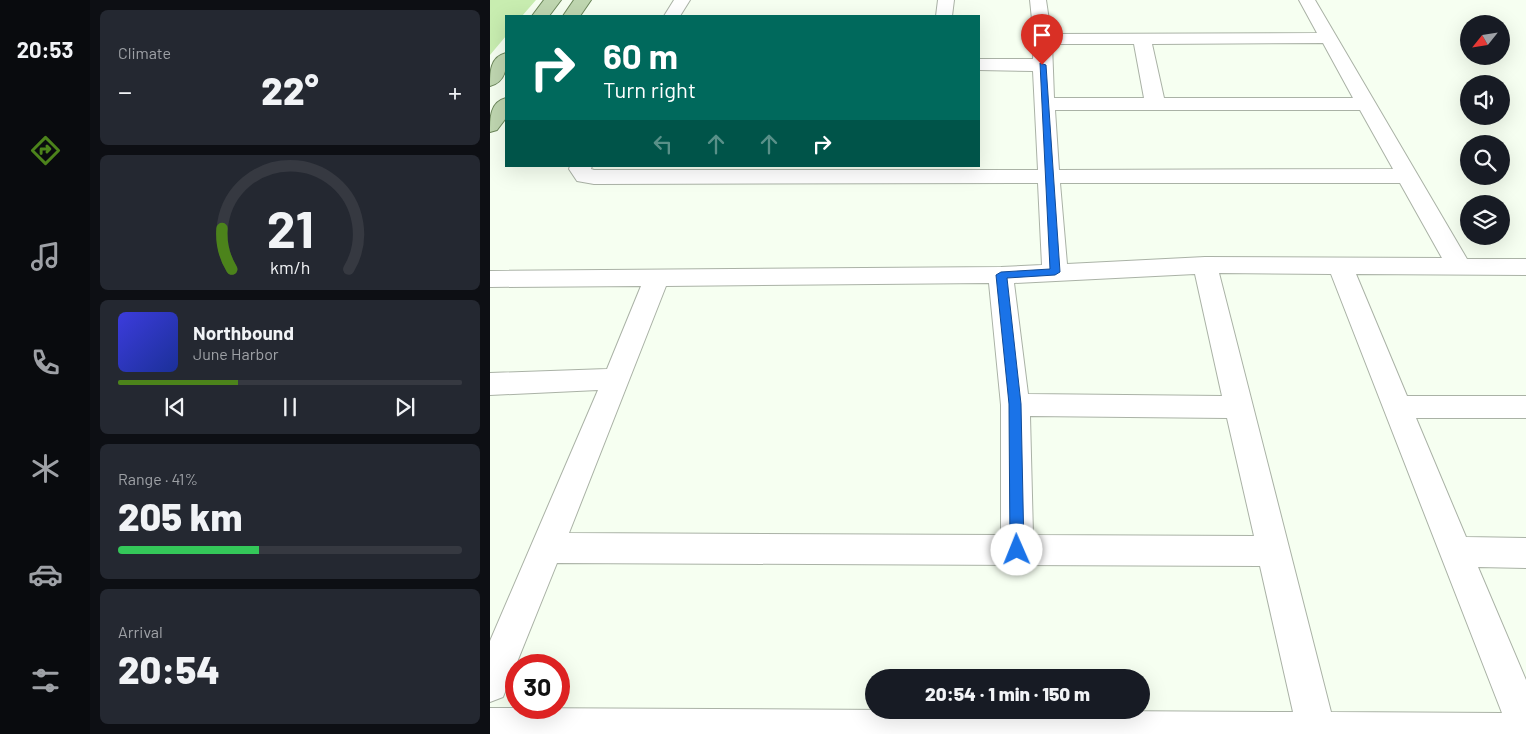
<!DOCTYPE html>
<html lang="en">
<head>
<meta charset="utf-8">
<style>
	body { margin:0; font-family:Barlow,sans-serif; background:#242831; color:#f1f3f6; height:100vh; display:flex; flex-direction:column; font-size:19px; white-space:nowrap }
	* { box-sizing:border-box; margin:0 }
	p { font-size:16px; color:#9ea1a6 }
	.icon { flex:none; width:28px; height:28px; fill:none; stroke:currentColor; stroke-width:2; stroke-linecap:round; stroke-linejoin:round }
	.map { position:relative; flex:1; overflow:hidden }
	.drawer { display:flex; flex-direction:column; gap:10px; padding:10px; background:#0d0f14; width:400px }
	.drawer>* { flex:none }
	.guide { position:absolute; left:15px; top:15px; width:475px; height:152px; border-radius:0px; box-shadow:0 5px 20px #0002; background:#00695c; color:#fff; overflow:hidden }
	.needle { width:32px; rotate:240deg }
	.fabs { position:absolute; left:970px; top:15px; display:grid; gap:10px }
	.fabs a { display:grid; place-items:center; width:50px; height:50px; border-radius:50%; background:#171b24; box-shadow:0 5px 20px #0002; font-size:25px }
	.speed { position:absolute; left:15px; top:654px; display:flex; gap:10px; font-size:25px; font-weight:700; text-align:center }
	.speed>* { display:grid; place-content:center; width:65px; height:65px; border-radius:50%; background:#171b24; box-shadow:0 5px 20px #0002; line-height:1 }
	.speed .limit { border:8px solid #d22; background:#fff; color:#111 }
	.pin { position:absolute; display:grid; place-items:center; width:42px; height:42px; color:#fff; margin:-51px -21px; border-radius:50% 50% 50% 0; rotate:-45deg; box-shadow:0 0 5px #0007 }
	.pin .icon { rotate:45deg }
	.me { position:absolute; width:55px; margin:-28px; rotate:359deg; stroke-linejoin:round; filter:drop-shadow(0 0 4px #0008) }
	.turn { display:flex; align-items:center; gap:18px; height:105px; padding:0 15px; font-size:22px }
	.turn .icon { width:65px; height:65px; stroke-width:2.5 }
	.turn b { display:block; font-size:35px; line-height:42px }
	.lanes { display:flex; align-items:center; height:48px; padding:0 15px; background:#0003; justify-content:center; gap:25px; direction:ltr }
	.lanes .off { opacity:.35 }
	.big { font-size:38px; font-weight:800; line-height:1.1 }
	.drawer .widget { flex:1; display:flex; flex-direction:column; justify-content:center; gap:8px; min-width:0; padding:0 18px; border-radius:8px; background:#242831 }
	.drawer .dial { align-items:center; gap:0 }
	.dial svg { height:130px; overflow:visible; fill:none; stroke:#363941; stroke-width:7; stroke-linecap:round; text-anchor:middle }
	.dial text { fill:#f1f3f6; stroke:none }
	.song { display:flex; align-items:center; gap:15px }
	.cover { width:60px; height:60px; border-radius:8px; background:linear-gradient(135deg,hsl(240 70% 55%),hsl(230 70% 35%)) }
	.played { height:5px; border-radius:2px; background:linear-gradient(90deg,#4c831b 35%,#363941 35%) }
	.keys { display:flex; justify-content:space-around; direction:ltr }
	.heat { display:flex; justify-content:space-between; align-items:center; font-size:28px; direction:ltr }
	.charge { height:8px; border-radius:4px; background:linear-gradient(90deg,#34c759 41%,#363941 0) }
	.trip { position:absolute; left:375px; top:669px; width:285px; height:50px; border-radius:25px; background:#171b24; box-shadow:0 5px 20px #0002; font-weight:800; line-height:50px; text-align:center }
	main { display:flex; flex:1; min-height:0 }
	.tabs { display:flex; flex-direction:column; width:90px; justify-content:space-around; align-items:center; background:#090b0e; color:#9ea1a6 }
	.tabs .icon { width:35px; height:35px }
	.tabs .on { color:#4c831b }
	.tabs b { font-size:22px; color:#f1f3f6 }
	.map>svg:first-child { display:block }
	.green { fill:#c8edb0 }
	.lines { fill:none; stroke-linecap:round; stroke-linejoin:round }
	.minor-casing { stroke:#aab2a6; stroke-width:2 }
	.primary-casing { stroke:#6a8559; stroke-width:2 }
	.minor { fill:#fff; fill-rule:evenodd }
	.primary { fill:#bfd6b0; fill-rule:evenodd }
	.route { fill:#1a73e8; stroke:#114b97 }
</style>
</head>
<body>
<main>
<nav class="tabs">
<b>20:53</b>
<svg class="icon on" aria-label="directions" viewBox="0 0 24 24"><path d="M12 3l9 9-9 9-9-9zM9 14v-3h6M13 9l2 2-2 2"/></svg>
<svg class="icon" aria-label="music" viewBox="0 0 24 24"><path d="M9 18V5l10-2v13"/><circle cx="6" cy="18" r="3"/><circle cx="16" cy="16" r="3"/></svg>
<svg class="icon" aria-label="phone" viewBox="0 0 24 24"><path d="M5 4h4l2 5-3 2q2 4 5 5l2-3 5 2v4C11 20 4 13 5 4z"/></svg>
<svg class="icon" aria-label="climate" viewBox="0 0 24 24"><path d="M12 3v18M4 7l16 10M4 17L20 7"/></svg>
<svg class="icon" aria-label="car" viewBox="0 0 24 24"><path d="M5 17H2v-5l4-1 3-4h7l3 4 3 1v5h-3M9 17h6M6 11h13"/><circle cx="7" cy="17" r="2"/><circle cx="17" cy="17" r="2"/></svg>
<svg class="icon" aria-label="filters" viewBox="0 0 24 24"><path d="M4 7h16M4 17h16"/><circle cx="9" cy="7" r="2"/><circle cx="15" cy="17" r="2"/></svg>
</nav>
<section class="drawer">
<div class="widget"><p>Climate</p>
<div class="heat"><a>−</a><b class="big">22°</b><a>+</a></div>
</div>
<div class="widget dial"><svg viewBox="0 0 100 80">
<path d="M14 69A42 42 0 1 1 86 69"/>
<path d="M14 69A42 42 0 0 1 8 44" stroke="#4c831b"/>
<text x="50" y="56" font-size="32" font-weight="700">21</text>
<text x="50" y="72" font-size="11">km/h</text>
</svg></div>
<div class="widget">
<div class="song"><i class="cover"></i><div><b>Northbound</b><p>June Harbor</p></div></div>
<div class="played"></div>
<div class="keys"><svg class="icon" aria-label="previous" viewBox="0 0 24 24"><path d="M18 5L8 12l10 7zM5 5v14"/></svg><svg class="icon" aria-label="pause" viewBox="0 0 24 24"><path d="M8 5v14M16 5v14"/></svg><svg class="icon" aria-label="next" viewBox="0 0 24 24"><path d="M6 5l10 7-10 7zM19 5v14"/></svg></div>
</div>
<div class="widget"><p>Range · 41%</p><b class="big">205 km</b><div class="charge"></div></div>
<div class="widget"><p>Arrival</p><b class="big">20:54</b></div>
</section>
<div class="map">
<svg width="1036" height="734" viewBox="0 0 1036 734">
	<rect width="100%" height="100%" fill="#f6fff1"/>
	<path class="green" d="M 0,0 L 46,0 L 32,16 L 16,16 L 16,36 L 0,55 Z"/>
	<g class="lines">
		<defs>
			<g id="minor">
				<path d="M 184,0 L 200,0 L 190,16 L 174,16 Z"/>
				<path d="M 448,0 L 464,0 L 462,16 L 446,16 Z"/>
				<path d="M 540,0 L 556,0 L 561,34 L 827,33 L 809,0 L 825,0 L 977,259 L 1036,259 L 1036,275 L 866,274 L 917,396 L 1036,396 L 1036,418 L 926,418 L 976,537 L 1036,538 L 1036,568 L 988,567 L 1036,680 L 1036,734 L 0,734 L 0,708 L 803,712 L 770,566 L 67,563 L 13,697 L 0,702 L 0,641 L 108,390 L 0,395 L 0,373 L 117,369 L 151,286 L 0,287 L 0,271 L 511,267 L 552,265 L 548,183 L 104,184 L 87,181 L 79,169 L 80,166 L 102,166 L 101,169 L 104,170 L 548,170 L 543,71 L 489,70 L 489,59 L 543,59 L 544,39 ZM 833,43 L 863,98 L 674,98 L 662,44 ZM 562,44 L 644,44 L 654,98 L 564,98 ZM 565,110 L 870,110 L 903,169 L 569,170 ZM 570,183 L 910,183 L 952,258 L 715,257 L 577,264 ZM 729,273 L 841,274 L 1012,713 L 841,712 ZM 705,274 L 732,396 L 538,394 L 524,283 ZM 499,283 L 511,405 L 511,535 L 79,533 L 176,286 ZM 540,416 L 737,418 L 764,536 L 543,535 Z"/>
			</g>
			<g id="primary">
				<path d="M 54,0 L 71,0 L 59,16 L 42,16 Z"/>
				<path d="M 84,0 L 101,0 L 90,16 L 73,16 Z"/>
				<path d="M 16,53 C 17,67 16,82 0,86 C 0,72 0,57 16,53 Z"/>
				<path d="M 16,98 L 16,118 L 7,130 L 0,132 C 0,118 0,102 16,98 Z"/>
			</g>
		</defs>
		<use href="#minor" class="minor-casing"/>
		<use href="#primary" class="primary-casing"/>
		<use href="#minor" class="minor"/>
		<use href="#primary" class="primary"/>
	</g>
	<path class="route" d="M 550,63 L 556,65 L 570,272 L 565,275 L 517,278 L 531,404 L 534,550 L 532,555 L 527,556 L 522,555 L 520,550 L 519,404 L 506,275 L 511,272 L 560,269 Z"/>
</svg>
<div class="fabs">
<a><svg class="needle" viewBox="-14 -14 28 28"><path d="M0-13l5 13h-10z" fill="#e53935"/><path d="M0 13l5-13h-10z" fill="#9ea1a6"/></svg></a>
<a><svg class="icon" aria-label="sound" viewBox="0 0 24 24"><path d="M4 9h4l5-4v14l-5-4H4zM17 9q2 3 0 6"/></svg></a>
<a><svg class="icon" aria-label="search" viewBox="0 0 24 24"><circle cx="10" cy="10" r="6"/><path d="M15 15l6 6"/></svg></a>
<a><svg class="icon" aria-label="layers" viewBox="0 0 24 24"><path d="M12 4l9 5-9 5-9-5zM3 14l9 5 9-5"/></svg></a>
</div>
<div class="speed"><div class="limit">30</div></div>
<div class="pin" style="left:552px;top:65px;background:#d93025"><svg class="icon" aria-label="arrive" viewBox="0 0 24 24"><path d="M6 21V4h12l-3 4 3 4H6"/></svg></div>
<svg class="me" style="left:527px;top:550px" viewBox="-20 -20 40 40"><circle r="19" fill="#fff"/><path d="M0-13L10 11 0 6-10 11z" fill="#1a73e8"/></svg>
<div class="trip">20:54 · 1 min · 150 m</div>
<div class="guide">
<div class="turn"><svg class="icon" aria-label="right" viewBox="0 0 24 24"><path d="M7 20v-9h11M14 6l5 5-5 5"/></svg><div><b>60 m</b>Turn right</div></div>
<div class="lanes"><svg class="icon off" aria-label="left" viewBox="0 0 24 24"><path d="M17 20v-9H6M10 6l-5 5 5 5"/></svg><svg class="icon off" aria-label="ahead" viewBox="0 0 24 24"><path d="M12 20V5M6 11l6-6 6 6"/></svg><svg class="icon off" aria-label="ahead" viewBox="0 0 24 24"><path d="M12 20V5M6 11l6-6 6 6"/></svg><svg class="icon" aria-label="right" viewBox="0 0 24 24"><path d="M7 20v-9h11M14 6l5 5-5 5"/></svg></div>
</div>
</div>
</main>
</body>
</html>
